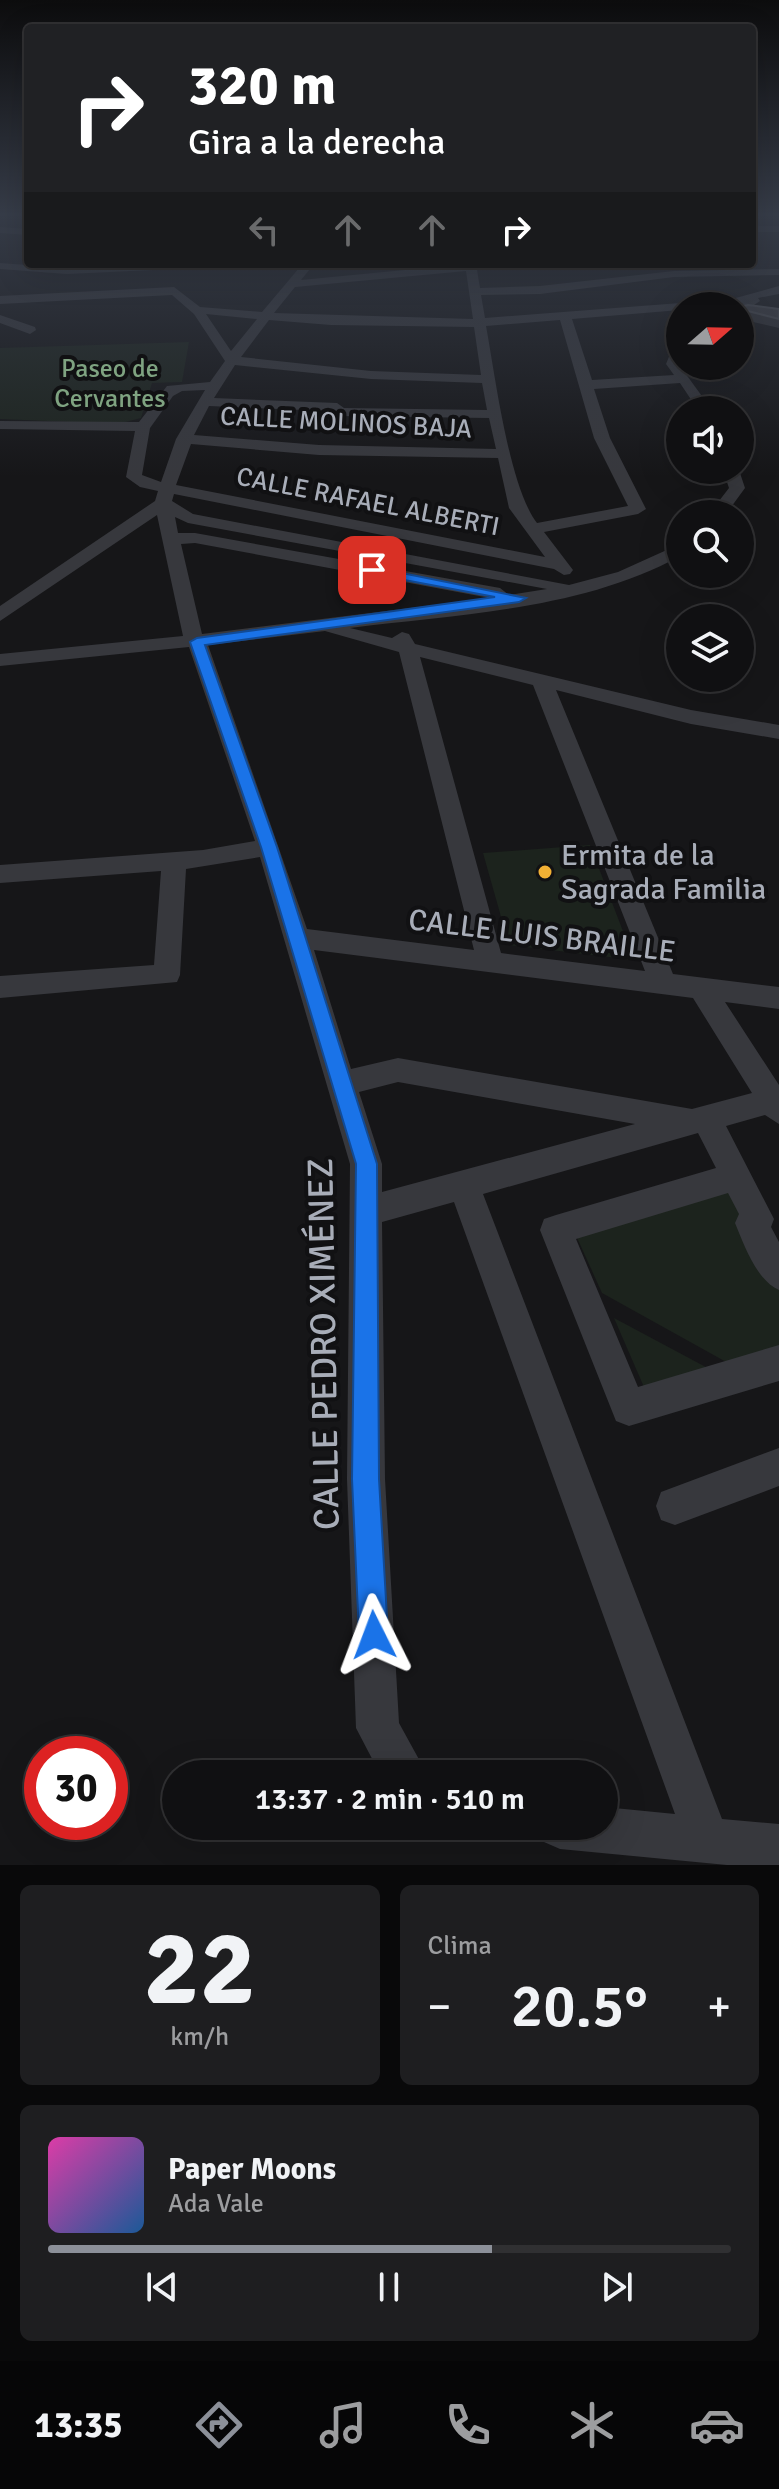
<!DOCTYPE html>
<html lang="es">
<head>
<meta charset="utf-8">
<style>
	body { margin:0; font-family:Signika,sans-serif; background:#1e1e20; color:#f1f3f6; height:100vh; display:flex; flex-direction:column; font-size:30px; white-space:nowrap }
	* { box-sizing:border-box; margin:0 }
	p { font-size:26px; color:#9c9d9f }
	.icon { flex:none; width:44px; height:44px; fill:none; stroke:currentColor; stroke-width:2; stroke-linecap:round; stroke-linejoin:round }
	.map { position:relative; height:1865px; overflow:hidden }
	.details { display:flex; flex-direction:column; gap:20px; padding:20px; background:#09090a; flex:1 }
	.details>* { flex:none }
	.guide { position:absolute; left:24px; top:24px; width:732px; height:244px; border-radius:8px; box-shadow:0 8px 32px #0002,0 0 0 2px #303032; background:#202124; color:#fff; overflow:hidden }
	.needle { width:52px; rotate:70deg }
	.fabs { position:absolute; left:666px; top:292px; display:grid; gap:16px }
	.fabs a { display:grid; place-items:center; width:88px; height:88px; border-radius:50%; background:#101012; box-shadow:0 8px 32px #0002,0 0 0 2px #303032; font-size:40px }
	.speed { position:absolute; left:24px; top:1736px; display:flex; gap:16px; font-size:40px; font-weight:700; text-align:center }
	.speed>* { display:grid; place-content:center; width:104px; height:104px; border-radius:50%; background:#101012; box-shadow:0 8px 32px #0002,0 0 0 2px #303032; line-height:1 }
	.speed .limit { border:12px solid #d22; background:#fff; color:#111 }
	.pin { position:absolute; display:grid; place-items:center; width:68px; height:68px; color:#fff; margin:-34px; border-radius:16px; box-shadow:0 4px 12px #0006 }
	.me { position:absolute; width:88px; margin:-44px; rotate:357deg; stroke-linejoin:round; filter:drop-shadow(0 0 6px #0008) }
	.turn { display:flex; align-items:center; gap:28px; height:168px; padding:0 32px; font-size:36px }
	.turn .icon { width:104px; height:104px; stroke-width:2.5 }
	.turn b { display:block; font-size:56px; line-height:68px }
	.lanes { display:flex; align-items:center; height:76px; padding:0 32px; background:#0003; justify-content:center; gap:40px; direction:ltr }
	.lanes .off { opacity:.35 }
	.big { font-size:60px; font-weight:600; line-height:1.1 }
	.details .tile { flex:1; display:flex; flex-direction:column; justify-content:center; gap:12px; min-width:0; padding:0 28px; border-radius:12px; background:#1e1e20 }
	.details .dial { align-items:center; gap:0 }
	.dial b { font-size:104px; line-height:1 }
	.song { display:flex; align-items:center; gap:24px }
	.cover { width:96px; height:96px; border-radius:12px; background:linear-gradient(135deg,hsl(320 70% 55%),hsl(210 70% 35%)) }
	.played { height:8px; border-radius:4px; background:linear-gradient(90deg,#8c9099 65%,#303032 65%) }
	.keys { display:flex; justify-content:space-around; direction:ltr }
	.heat { display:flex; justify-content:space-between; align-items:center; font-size:44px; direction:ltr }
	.details .tiles { flex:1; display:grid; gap:20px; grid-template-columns:1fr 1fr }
	.tile:last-child { grid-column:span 2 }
	.trip { position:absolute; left:162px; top:1760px; width:456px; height:80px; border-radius:40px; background:#101012; box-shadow:0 8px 32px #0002,0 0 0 2px #303032; font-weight:600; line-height:80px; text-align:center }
	.dock { display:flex; height:128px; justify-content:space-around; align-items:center; background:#060607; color:#9c9d9f }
	.dock .icon { width:56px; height:56px }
	.dock .selected { color:#8c9099 }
	.dock b { font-size:36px; color:#f1f3f6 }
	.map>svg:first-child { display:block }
	.green { fill:#1c231d }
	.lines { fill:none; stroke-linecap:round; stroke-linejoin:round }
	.minor { fill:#37383d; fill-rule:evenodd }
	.wall { fill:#323236 }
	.building { fill:#3f3f44; stroke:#4f5156; stroke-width:2 }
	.route { fill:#1a73e8; stroke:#114b97; stroke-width:2 }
	.poi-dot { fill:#f2b134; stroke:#111113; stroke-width:3 }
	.labels { text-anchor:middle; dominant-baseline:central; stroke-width:8; stroke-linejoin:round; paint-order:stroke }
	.far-park-label { font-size:26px; fill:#7fa381; stroke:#111113 }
	.far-street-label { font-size:26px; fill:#a8adb8; stroke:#111113 }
	.poi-label { font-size:30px; fill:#a8adb8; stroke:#111113; text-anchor:start }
	.street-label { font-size:30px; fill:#a8adb8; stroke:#111113 }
	.near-street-label { font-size:36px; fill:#a8adb8; stroke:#111113 }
</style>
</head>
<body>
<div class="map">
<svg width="779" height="1865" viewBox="0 0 779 1865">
	<rect width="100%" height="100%" fill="#161618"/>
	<g class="green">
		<path d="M 189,342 L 182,382 L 152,383 L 141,418 L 118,424 L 0,419 L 0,348 Z"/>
		<path d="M 590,845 L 634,960 L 509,945 L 483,853 Z"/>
		<path d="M 727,1188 L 779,1280 L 779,1354 L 737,1368 L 602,1293 L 574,1231 Z"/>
		<path d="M 614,1318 L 717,1373 L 647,1394 Z"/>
	</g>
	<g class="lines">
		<g class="minor">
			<rect x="752" y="226" width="27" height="6"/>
			<path d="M 0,227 L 28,229 L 28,235 L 0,233 Z"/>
			<path d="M 0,263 L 67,268 L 144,264 L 159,267 L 153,270 L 67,274 L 0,269 Z"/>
			<path d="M 269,264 L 314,264 L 301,280 L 467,264 L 509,264 L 477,270 L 480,288 L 540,286 L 674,271 L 779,269 L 779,275 L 674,277 L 540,294 L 481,295 L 485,318 L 732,299 L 779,286 L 779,294 L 758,298 L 760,301 L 754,305 L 680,306 L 680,310 L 572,319 L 592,380 L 674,375 L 666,364 L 673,347 L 680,343 L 680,366 L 712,410 L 698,410 L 680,383 L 594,389 L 610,438 L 646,509 L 638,514 L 544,532 L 573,570 L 570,574 L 564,575 L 554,569 L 174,494 L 172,501 L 193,514 L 569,585 L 618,572 L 680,544 L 680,556 C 582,610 459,614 350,628 L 392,638 L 402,632 L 409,634 L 415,644 L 691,710 L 779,725 L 779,739 L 691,724 L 556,690 L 673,974 L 779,987 L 779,1009 L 725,1002 L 779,1085 L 779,1124 L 765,1115 L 726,1126 L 774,1219 L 771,1227 L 779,1242 L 779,1290 C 757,1281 744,1245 735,1223 L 739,1214 L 728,1193 L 576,1239 L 638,1387 L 779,1345 L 779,1381 L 629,1426 L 616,1421 L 540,1230 L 544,1219 L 556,1215 L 716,1168 L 698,1133 L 483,1194 L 722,1819 L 779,1824 L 779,1865 L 727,1865 L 560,1849 L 544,1842 L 537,1826 L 604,1826 L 604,1807 L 675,1814 L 454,1202 L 382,1222 L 385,1479 L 399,1723 L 427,1774 L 380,1774 L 356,1728 L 347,1479 L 350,1164 L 260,857 L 186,869 L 180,975 L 177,982 L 0,998 L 0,976 L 154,965 L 161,871 L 0,883 L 0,865 L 203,850 L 255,841 L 189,647 L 0,666 L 0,654 L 183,636 L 157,515 L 0,621 L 0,606 L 155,501 L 158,491 L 140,487 L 126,477 L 135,431 L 0,429 L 0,421 L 139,422 L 167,386 L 210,382 L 225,361 L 194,314 L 172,295 L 0,304 L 0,296 L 174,287 L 200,307 L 262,312 L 300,267 L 275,267 ZM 466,271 L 473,319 L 274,313 L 295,287 ZM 206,314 L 257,319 L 231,351 ZM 269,320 L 331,325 L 474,327 L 481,375 L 371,371 L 241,357 ZM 560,320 L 594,438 L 628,506 L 537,523 C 509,487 495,374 486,326 ZM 235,365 L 371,379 L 482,383 L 487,410 L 344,408 L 337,403 L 214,398 ZM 205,390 L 176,439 L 161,482 L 142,475 L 150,428 L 173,396 L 182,391 ZM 209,406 L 329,411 L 336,416 L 489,418 L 496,449 L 319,445 L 194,435 ZM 191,444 L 319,455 L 498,458 L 509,508 L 545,557 L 176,485 ZM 175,517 L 188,523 L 547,589 L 509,595 L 500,588 L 195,533 L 178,533 ZM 195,543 L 490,598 L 202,634 L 181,544 ZM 325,631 L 399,652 L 474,950 L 307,929 L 208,645 ZM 420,657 L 533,685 L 645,971 L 501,953 ZM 314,950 L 693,998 L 752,1093 L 692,1109 L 398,1058 L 351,1069 ZM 398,1082 L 635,1124 L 382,1192 L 382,1164 L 359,1092 Z"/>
			<path d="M 0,315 L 35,327 L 36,330 L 30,334 L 0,323 Z"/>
			<path d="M 723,470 L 739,470 L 745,488 L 726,514 L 709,514 L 729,488 Z"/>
			<path d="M 779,1448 L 779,1486 L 675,1525 L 661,1520 L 656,1506 L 661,1492 Z"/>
		</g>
	</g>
	<path class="wall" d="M 740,307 L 779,309 L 779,328 L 740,319 Z"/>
	<path class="building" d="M 748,305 L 779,309 L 779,319 L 740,309 L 740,307 Z"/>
	<linearGradient id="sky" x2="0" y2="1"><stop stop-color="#0c0c0d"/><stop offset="0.45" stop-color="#363c48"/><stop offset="1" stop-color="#363c48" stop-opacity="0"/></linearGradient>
	<rect width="779" height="477" fill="url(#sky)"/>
	<path class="route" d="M 372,567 L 526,598 L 519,602 L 205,645 L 277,847 L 377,1164 L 379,1479 L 388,1635 L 384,1645 L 374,1649 L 363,1645 L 359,1635 L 352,1479 L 356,1164 L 261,847 L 190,642 L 197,638 L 495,597 L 367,573 L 367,568 Z"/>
	<circle class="poi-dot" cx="545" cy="872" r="8"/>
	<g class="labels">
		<g class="far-park-label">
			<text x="110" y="369">Paseo de<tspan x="110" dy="30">Cervantes</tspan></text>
		</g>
		<g class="far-street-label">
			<text transform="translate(346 423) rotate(3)">CALLE MOLINOS BAJA</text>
			<text transform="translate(368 502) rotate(11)">CALLE RAFAEL ALBERTI</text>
		</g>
		<g class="poi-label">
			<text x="561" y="855">Ermita de la<tspan x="561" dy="34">Sagrada Familia</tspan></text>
		</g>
		<g class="street-label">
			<text transform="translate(542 936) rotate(7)">CALLE LUIS BRAILLE</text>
		</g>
		<g class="near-street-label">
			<text transform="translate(324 1344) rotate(-91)">CALLE PEDRO XIMÉNEZ</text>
		</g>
	</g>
</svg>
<div class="fabs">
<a><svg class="needle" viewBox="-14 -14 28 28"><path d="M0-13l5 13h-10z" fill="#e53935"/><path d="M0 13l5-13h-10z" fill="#9c9d9f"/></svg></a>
<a><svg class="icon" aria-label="sound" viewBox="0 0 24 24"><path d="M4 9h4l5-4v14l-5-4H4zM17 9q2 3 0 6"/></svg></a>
<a><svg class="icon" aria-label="search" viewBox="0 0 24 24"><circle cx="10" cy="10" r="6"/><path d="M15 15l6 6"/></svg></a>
<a><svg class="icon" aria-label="layers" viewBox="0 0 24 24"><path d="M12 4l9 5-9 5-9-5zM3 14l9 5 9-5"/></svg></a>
</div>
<div class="speed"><div class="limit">30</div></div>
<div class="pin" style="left:372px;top:570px;background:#d93025"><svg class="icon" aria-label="arrive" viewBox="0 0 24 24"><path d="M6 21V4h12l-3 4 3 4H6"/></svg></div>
<svg class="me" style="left:374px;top:1635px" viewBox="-20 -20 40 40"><path d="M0-17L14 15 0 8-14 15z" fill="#1a73e8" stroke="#fff" stroke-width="4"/></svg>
<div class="trip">13:37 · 2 min · 510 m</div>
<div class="guide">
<div class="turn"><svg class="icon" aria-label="right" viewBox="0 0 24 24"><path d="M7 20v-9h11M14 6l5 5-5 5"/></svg><div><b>320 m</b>Gira a la derecha</div></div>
<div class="lanes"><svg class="icon off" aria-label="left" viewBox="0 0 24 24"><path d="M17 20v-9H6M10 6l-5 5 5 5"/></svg><svg class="icon off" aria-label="ahead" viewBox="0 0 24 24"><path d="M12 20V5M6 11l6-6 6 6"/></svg><svg class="icon off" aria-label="ahead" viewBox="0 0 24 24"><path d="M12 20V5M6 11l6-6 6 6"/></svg><svg class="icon" aria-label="right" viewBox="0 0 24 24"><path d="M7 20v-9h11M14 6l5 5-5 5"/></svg></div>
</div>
</div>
<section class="details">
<div class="tiles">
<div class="tile dial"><b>22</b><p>km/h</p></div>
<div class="tile"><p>Clima</p>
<div class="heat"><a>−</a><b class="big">20.5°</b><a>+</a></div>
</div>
<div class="tile">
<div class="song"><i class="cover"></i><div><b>Paper Moons</b><p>Ada Vale</p></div></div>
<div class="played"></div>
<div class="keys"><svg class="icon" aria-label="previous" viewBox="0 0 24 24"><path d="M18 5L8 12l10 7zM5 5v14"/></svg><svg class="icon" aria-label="pause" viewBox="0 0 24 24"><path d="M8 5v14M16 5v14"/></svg><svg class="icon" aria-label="next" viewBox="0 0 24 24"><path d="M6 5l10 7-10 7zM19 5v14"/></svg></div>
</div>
</div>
</section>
<nav class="dock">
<b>13:35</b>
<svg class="icon selected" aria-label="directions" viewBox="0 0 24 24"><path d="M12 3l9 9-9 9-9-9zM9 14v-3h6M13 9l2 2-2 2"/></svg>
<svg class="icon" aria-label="music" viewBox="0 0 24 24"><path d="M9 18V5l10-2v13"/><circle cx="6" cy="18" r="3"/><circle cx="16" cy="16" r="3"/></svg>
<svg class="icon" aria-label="phone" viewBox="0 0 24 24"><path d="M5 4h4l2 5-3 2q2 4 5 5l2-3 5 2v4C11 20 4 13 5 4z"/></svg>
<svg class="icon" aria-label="climate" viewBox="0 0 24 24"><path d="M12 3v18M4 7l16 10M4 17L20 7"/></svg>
<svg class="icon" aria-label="car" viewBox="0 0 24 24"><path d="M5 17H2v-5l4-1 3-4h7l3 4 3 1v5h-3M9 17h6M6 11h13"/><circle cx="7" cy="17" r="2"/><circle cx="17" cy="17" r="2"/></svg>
</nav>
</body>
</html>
